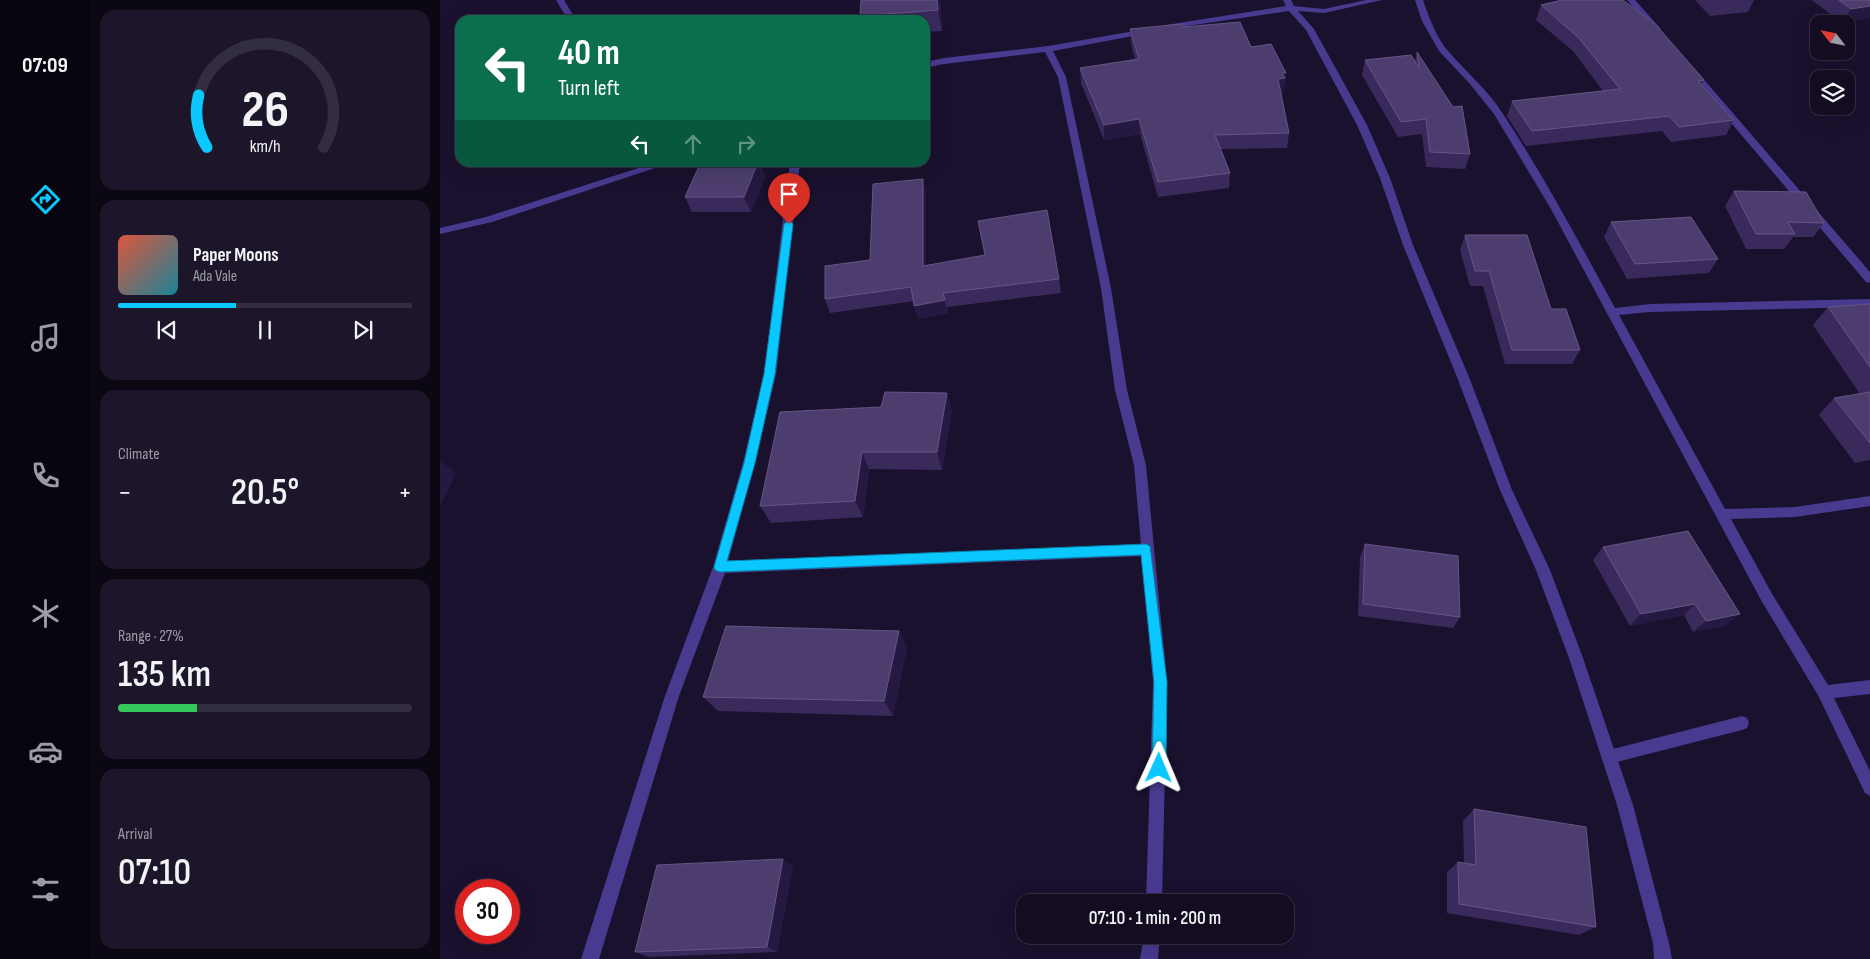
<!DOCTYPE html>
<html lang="en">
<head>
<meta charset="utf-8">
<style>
	body { margin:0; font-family:"Sofia Sans Condensed",sans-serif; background:#1d162a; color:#f1f3f6; height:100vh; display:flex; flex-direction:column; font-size:19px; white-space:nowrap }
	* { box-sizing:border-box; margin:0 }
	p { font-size:16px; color:#9d9ca5 }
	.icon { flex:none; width:28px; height:28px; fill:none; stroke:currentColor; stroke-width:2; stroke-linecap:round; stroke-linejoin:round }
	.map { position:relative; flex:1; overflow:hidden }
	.drawer { display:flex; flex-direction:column; gap:10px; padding:10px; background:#0b0713; width:350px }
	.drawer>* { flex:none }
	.guide { position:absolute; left:15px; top:15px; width:475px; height:152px; border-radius:15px; box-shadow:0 5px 20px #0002,0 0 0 1px #332d40; background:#0b6e4f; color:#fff; overflow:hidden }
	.needle { width:32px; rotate:302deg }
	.buttons { position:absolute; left:1370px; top:15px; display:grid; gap:10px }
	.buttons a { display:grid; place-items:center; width:45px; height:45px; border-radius:10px; background:#140d22; box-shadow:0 5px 20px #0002,0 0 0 1px #332d40; font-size:25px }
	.speed { position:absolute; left:15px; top:879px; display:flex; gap:10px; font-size:25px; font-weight:700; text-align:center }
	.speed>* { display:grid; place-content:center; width:65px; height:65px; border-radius:50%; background:#140d22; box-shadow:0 5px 20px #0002,0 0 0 1px #332d40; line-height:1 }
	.speed .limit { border:8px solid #d22; background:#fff; color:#111 }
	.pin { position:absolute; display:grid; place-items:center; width:42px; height:42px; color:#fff; margin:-51px -21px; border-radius:50% 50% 50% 0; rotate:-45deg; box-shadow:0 0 5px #0007 }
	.pin .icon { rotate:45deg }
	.me { position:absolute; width:55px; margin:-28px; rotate:1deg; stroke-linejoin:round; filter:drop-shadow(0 0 4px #0008) }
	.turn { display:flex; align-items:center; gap:18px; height:105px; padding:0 20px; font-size:22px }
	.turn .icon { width:65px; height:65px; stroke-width:2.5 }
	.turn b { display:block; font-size:35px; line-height:42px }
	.lanes { display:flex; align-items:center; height:48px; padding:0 20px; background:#0003; justify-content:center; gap:25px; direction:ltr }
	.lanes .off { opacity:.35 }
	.big { font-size:38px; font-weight:600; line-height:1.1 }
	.drawer .tile { flex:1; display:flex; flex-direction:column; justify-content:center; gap:8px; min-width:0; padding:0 18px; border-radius:15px; background:#1d162a }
	.drawer .dial { align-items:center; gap:0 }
	.dial svg { height:130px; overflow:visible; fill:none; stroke:#332d40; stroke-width:7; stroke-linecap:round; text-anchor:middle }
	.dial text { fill:#f1f3f6; stroke:none }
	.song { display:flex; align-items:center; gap:15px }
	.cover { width:60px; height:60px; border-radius:8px; background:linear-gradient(135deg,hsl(10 70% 55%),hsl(190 70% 35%)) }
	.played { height:5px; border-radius:2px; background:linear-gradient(90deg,#0ac8ff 40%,#332d40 40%) }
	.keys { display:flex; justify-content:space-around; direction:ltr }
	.heat { display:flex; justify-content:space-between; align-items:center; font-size:28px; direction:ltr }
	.charge { height:8px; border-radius:4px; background:linear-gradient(90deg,#34c759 27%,#332d40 0) }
	.trip { position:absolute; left:576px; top:894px; width:278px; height:50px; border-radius:15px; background:#140d22; box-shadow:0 5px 20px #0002,0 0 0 1px #332d40; font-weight:600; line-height:50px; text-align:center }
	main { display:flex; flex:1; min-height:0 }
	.menu { display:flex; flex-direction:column; width:90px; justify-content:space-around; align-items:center; background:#08050e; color:#9d9ca5 }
	.menu .icon { width:35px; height:35px }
	.menu .selected { color:#0ac8ff }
	.menu b { font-size:22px; color:#f1f3f6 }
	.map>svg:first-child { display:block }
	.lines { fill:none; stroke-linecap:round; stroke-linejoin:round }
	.service { fill:#483a8f; fill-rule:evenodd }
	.minor { fill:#483a8f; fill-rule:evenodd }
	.wall { fill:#3a2a5c }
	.shaded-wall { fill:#251842 }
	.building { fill:#4c3d6e; stroke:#645684 }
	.route { fill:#0ac8ff; stroke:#0682a6 }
</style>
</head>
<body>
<main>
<nav class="menu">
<b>07:09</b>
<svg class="icon selected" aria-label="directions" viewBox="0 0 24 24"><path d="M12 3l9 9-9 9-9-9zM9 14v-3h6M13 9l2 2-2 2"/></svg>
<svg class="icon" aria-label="music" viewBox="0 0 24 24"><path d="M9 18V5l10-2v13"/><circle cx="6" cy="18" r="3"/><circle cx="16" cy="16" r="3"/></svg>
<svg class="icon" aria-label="phone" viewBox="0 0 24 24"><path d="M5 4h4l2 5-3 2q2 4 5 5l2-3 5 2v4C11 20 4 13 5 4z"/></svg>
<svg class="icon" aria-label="climate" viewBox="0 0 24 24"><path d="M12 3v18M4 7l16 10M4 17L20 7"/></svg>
<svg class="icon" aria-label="car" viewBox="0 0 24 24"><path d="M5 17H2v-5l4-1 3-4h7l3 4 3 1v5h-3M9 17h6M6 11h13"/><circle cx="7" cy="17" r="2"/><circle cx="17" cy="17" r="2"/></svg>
<svg class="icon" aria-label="filters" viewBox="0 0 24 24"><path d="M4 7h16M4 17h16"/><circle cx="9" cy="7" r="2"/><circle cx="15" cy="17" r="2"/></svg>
</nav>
<section class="drawer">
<div class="tile dial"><svg viewBox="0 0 100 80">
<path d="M14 69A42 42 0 1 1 86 69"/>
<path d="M14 69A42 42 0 0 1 9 37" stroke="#0ac8ff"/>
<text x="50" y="56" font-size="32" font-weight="700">26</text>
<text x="50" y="72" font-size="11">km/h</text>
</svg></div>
<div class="tile">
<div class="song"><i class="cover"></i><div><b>Paper Moons</b><p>Ada Vale</p></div></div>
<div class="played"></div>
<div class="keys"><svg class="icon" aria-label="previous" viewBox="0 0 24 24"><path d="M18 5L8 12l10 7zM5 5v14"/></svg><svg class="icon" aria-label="pause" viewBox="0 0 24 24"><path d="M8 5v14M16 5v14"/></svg><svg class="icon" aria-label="next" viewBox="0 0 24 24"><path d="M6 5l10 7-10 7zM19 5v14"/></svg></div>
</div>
<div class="tile"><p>Climate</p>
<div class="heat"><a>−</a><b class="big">20.5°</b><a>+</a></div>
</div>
<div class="tile"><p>Range · 27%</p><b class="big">135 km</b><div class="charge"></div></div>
<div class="tile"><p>Arrival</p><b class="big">07:10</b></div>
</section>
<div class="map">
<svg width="1430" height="959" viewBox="0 0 1430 959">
	<rect width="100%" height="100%" fill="#1a112e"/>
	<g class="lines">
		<path class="service" d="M 1302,716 L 1307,718 L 1309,723 L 1307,728 L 1302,730 L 1169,764 L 1164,762 L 1161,757 L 1164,752 L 1169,750 Z"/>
		<g class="minor">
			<path d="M 116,0 L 124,0 L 136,20 L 128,20 Z"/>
			<path d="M 843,0 L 851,0 L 854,6 L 884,9 L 926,0 L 942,0 L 884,13 L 858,11 L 874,29 L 927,125 L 950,178 L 973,245 L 1029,377 L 1072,490 L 1110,570 L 1143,658 L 1193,805 L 1229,943 L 1232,959 L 1214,959 L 1213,943 L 1177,805 L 1129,658 L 1096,570 L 1060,490 L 1017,377 L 963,245 L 940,178 L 917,125 L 866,30 L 849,11 L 726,29 L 722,27 L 726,25 L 846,6 Z"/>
			<path d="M 975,0 L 983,0 C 989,17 996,37 1008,51 C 1026,72 1048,90 1063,114 C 1104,176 1139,242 1175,308 L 1210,304 L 1430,299 L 1430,307 L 1210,312 L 1179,315 L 1285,509 L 1355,507 L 1430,496 L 1430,506 L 1355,517 L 1291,519 L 1331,592 L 1388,685 L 1430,680 L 1430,694 L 1394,698 L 1430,771 L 1430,796 L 1425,793 L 1379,697 L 1321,600 L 1111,209 L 1054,114 L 1030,84 L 999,51 L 982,21 Z"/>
			<path d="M 1187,0 L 1195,0 L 1220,28 L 1220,32 L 1214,32 Z"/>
			<path d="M 706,29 L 710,31 L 709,33 L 613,51 L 626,77 L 671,288 L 687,390 L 706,465 L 727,682 L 722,902 L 706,902 L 713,682 L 702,556 L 285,573 L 239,696 L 159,959 L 141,959 L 225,696 L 273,567 L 303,463 L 324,374 L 350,162 L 360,162 L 336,374 L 315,463 L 288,561 L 701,545 L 694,465 L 675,390 L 661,288 L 618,77 L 605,52 L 504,64 L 485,68 L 485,62 L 504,58 L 608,46 Z"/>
			<path d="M 1251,67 L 1254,68 L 1430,272 L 1430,283 L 1426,282 L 1248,72 L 1248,68 Z"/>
			<path d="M 217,162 L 233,162 L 52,222 L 0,234 L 0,228 L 46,217 Z"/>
			<path d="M 704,935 L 720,935 L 718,959 L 700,959 Z"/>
		</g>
	</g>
	<g class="wall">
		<path d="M 421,0 L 500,0 L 502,31 L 485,32 L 485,20 L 421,20 L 420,16 Z"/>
		<path d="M 1255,0 L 1314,0 L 1308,12 L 1270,16 Z"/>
		<path d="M 1372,0 L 1430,0 L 1402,23 Z"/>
		<path d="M 1101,5 L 1264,80 L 1262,84 L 1294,120 L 1286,135 L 1231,142 L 1222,131 L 1086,146 L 1067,116 L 1072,101 L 1163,91 L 1133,51 L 1096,20 Z"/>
		<path d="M 743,27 L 811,47 L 846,73 L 844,88 L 843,88 L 843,93 L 841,93 L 849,133 L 847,148 L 781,149 L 790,173 L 789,188 L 718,197 L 700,134 L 664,140 L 641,83 L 640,68 L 695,59 L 691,44 L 690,29 Z"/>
		<path d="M 977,52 L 1030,154 L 1025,169 L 986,167 L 982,134 L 958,137 L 922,75 L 925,60 L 975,61 Z"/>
		<path d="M 261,162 L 319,162 L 325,177 L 311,212 L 252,212 L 245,197 Z"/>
		<path d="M 483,179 L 486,194 L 486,265 L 619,279 L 621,293 L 507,307 L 508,313 L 478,319 L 474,301 L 390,313 L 385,299 L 430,260 Z"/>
		<path d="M 1294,191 L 1384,223 L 1373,237 L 1353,237 L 1344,249 L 1306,249 L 1285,206 Z"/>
		<path d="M 1171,222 L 1278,259 L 1269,273 L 1187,279 L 1164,237 Z"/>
		<path d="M 1025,235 L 1111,309 L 1140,350 L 1132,364 L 1065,364 L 1043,286 L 1030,286 L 1020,250 Z"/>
		<path d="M 1430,304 L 1430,460 L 1415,463 L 1379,415 L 1394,398 L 1420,394 L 1373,325 L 1388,307 Z"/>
		<path d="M 512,411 L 502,470 L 429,469 L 423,517 L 331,523 L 320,506 L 340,412 Z"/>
		<path d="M 1248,531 L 1287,625 L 1253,632 L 1244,615 L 1190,626 L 1153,560 L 1163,547 Z"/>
		<path d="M 925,544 L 1020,617 L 1013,628 L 918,616 L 920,557 Z"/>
		<path d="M 467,647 L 453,716 L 278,711 L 263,697 Z"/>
		<path d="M 1034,809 L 1156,927 L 1139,935 L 1007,913 L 1007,872 L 1018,862 L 1024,863 L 1023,821 Z"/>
		<path d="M 353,866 L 337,952 L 209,957 L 195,952 Z"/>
	</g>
	<g class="shaded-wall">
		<path d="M 497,0 L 500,0 L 502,31 L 498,10 Z"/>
		<path d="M 1430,6 L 1430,18 L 1402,23 L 1411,9 Z"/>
		<path d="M 842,73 L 846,73 L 843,93 L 836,94 L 838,79 Z"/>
		<path d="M 699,119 L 700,134 L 664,140 L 664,125 Z"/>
		<path d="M 318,162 L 325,177 L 311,212 L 304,197 Z"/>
		<path d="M 483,179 L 486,194 L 486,280 L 483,266 Z"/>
		<path d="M 503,293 L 508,313 L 478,319 L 474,306 Z"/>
		<path d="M 507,393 L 512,411 L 502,470 L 497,452 Z"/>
		<path d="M 422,452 L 429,469 L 423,517 L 415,501 Z"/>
		<path d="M 2,461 L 16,474 L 0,506 L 0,465 Z"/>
		<path d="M 1255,604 L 1244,615 L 1190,626 L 1201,614 Z"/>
		<path d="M 1300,614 L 1287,625 L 1253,632 L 1266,621 Z"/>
		<path d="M 459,631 L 467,647 L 453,716 L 444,701 Z"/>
		<path d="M 343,859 L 353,866 L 337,952 L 327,947 Z"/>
	</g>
	<g class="building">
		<path d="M 421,0 L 497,0 L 498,10 L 420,16 Z"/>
		<path d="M 1122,0 L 1183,0 L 1216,25 L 1264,80 L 1258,81 L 1294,120 L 1239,127 L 1229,116 L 1092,131 L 1072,101 L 1180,89 L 1138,37 L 1101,5 Z"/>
		<path d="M 1399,0 L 1430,0 L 1430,6 L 1411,9 Z"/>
		<path d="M 800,22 L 811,47 L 831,44 L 846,73 L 842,73 L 845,78 L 838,79 L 849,133 L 775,135 L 790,173 L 718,182 L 699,119 L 664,125 L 640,68 L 699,59 L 690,29 L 742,24 L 743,27 Z"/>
		<path d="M 977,52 L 1013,107 L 1022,106 L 1030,154 L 990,152 L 986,119 L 961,122 L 925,60 L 971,55 L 979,68 Z"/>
		<path d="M 261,162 L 318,162 L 304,197 L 245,197 Z"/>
		<path d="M 483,179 L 483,266 L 545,255 L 538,221 L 607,210 L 619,279 L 503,293 L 505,300 L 474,306 L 471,287 L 385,299 L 385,266 L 430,260 L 433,184 Z"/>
		<path d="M 1294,191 L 1366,192 L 1384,223 L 1348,222 L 1355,234 L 1316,234 Z"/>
		<path d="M 1251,217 L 1278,259 L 1195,264 L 1171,222 Z"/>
		<path d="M 1025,235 L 1087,235 L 1111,309 L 1126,309 L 1140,350 L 1072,350 L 1049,271 L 1035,271 Z"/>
		<path d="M 1430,304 L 1430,367 L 1388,307 Z"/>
		<path d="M 445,392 L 507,393 L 497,452 L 422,452 L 415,501 L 320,506 L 340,412 L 441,407 Z"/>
		<path d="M 1430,392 L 1430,443 L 1394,398 Z"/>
		<path d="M 1248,531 L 1300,614 L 1266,621 L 1255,604 L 1201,614 L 1163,547 Z"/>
		<path d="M 925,544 L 1018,556 L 1020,617 L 923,604 Z"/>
		<path d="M 286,626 L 459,631 L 444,701 L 263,697 Z"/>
		<path d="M 1034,809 L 1146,827 L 1156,927 L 1019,904 L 1018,862 L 1036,865 Z"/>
		<path d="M 343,859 L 327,947 L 195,952 L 217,865 Z"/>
	</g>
	<path class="route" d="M 349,220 L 353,224 L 335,374 L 315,463 L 287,561 L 706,544 L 710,546 L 727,682 L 726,768 L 724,772 L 719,775 L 714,772 L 712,768 L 714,682 L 701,555 L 280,572 L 275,570 L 274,567 L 304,463 L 324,374 L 344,224 Z"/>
</svg>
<div class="buttons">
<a><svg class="needle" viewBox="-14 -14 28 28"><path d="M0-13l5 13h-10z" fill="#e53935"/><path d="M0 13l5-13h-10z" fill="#9d9ca5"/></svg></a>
<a><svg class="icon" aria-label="layers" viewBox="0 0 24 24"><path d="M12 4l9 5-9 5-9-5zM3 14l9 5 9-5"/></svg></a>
</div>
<div class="speed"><div class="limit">30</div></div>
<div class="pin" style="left:349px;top:224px;background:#d93025"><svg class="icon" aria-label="arrive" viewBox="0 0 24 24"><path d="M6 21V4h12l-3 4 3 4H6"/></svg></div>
<svg class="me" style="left:719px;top:768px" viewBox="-20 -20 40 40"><path d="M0-17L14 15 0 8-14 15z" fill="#0ac8ff" stroke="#fff" stroke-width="4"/></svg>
<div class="trip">07:10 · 1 min · 200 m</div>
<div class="guide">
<div class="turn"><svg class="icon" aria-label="left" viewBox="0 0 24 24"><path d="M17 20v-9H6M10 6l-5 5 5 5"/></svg><div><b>40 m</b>Turn left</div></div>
<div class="lanes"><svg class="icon" aria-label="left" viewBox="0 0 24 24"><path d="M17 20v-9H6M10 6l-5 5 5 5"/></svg><svg class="icon off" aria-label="ahead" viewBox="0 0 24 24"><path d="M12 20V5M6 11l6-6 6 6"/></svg><svg class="icon off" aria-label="right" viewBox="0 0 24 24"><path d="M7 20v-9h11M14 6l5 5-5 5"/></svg></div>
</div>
</div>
</main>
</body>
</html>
